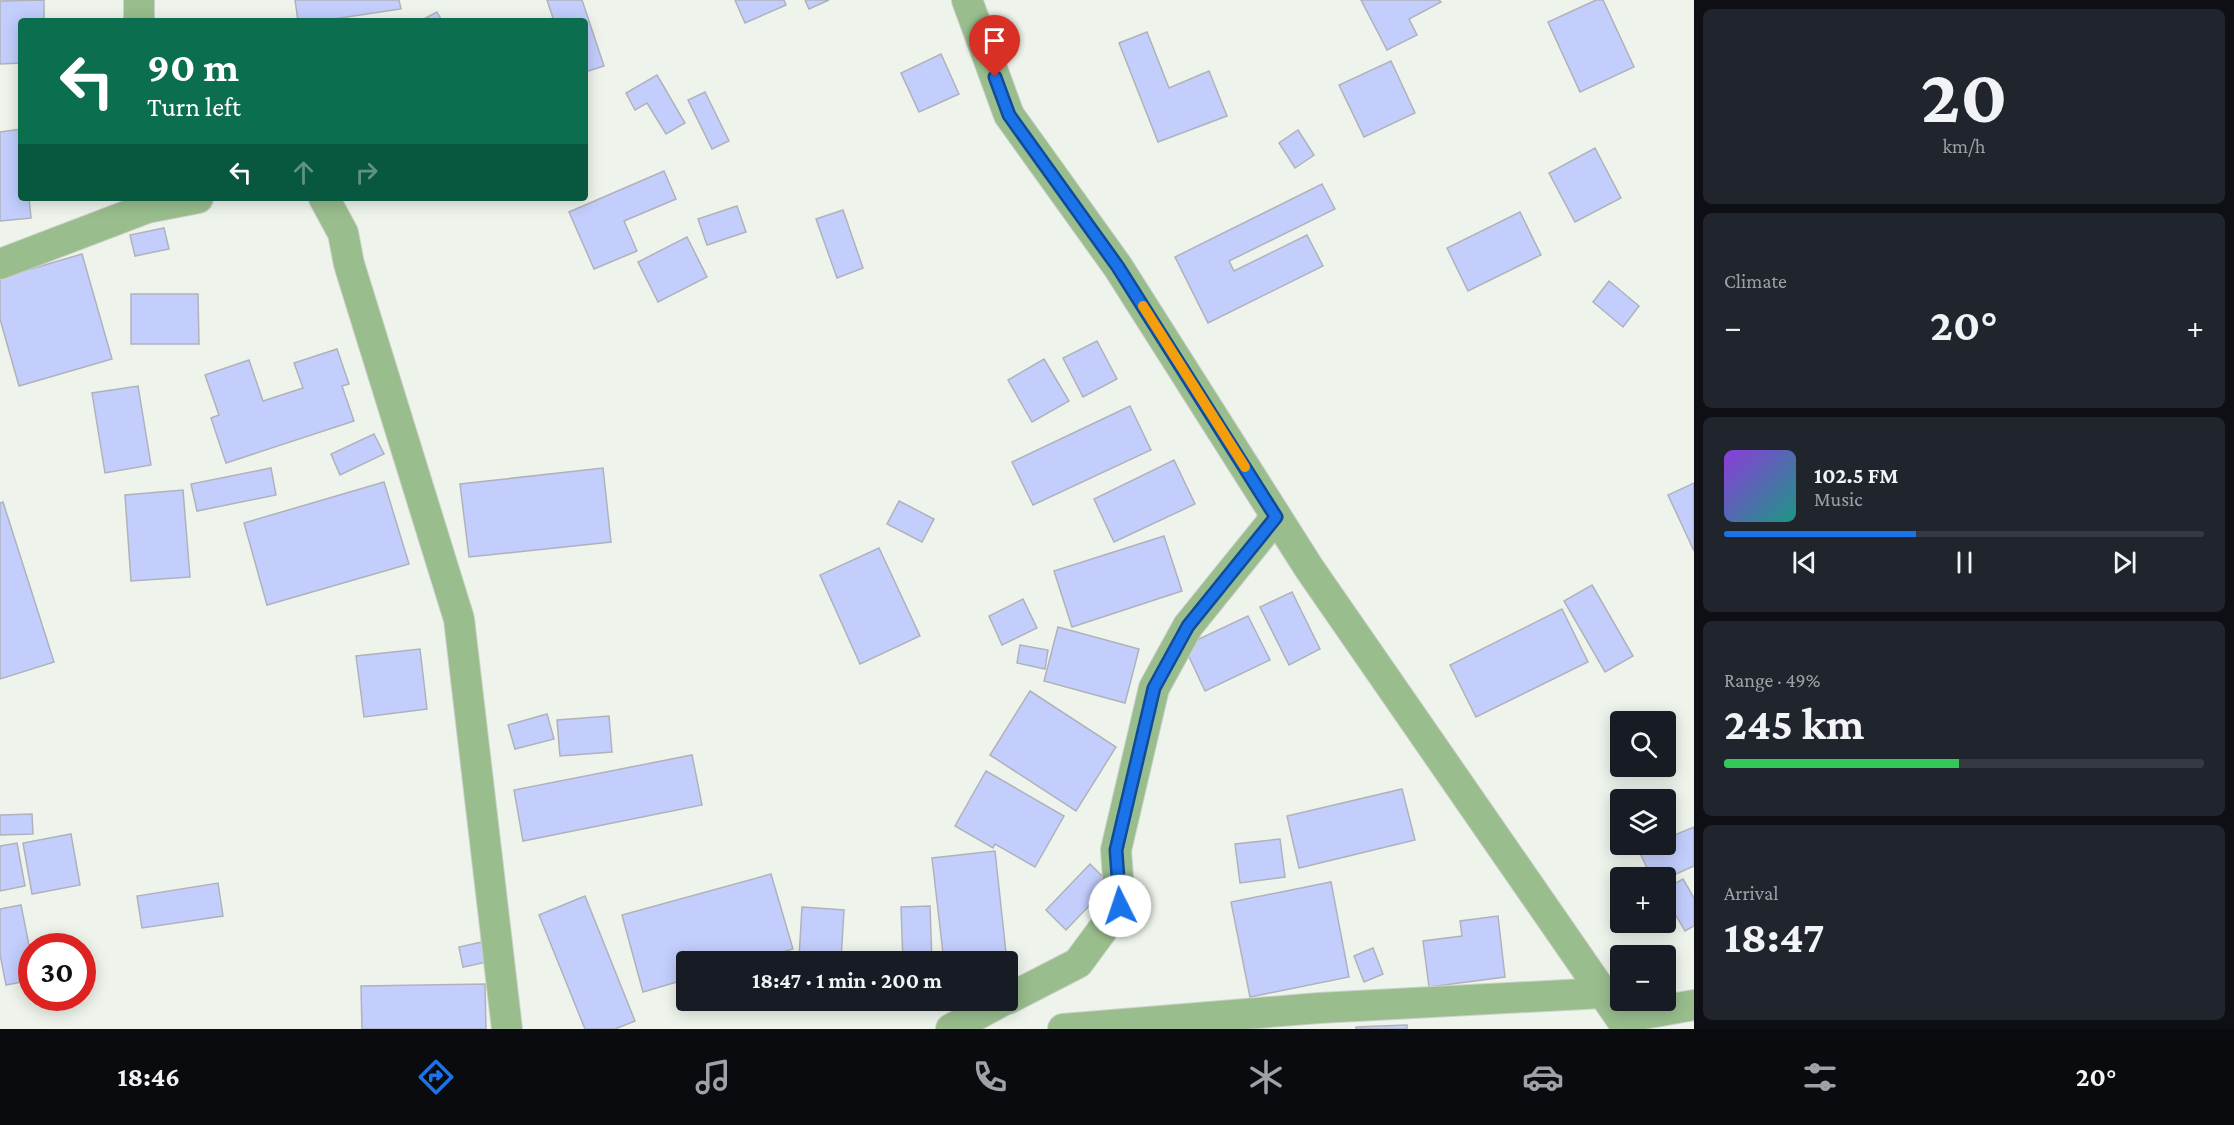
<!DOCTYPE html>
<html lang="en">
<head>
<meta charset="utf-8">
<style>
	body { margin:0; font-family:"Crimson Pro",serif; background:#20242c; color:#f1f3f6; height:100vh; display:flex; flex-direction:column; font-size:22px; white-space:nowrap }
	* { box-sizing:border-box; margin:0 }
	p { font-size:20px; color:#9ea1a6 }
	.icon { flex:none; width:33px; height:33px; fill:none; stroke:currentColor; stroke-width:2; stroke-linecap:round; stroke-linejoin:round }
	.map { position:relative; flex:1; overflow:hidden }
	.drawer { display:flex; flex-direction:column; gap:9px; padding:9px; background:#0d0f14; width:540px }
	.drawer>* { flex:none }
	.banner { position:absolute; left:18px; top:18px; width:570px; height:183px; border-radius:6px; box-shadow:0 3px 15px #0003; background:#0b6e4f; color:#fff; overflow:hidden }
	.fabs { position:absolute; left:1610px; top:711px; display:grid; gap:12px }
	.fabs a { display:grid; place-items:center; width:66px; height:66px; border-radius:6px; background:#171b24; box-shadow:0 3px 15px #0003; font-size:30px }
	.speed { position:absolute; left:18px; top:933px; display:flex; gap:12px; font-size:30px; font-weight:700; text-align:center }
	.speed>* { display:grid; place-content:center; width:78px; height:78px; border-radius:50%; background:#171b24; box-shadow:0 3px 15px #0003; line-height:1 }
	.speed .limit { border:9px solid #d22; background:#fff; color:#111 }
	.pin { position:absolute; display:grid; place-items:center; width:51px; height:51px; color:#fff; margin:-62px -26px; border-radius:50% 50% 50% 0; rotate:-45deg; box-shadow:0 0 6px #0007 }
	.pin .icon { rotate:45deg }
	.me { position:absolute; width:66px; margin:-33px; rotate:356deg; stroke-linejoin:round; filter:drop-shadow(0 0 4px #0008) }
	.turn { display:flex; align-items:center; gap:21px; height:126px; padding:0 30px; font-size:27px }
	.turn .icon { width:78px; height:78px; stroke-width:2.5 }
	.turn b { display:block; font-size:42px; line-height:51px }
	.lanes { display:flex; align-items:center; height:57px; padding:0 30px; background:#0003; justify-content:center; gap:30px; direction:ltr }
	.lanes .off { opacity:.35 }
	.big { font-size:45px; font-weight:700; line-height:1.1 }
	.drawer .tile { flex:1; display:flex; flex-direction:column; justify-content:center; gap:9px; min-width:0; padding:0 21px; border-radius:9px; background:#20242c }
	.drawer .dial { align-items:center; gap:0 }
	.dial b { font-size:78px; line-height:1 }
	.song { display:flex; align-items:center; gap:18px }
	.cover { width:72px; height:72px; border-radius:9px; background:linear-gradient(135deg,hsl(270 70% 55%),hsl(170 70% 35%)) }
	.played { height:6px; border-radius:3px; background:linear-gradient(90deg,#1a73e8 40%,#363941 40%) }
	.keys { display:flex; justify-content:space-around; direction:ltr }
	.heat { display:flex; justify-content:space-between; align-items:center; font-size:33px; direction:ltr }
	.charge { height:9px; border-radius:4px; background:linear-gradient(90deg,#34c759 49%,#363941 0) }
	.trip { position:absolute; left:676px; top:951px; width:342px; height:60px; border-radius:6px; background:#171b24; box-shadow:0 3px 15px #0003; font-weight:700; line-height:60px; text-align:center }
	.dock { display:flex; height:96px; justify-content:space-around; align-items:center; background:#090b0e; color:#9ea1a6 }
	.dock .icon { width:42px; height:42px }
	.dock .selected { color:#1a73e8 }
	.dock b { font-size:27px; color:#f1f3f6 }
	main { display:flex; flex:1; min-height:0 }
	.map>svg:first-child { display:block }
	.building { fill:#c3cefd; stroke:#b0b2bb; stroke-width:1.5 }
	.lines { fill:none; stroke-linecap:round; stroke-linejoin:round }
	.minor-casing { stroke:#ccd1ca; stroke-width:32 }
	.minor { stroke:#99bd8d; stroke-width:30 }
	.route-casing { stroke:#114b97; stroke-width:15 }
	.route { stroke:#1a73e8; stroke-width:10 }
	.slow { stroke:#f59e0b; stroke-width:10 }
</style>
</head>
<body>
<main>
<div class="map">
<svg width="1694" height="1029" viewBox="0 0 1694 1029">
	<rect width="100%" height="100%" fill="#eef4ec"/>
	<g class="building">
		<path d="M 44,0 L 44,21 L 21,21 L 21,63 L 0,64 L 0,1 Z"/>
		<path d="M 295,0 L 399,0 L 401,9 L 320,21 L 298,21 Z"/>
		<path d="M 547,0 L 582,0 L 604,66 L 585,72 L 585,21 L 554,21 Z"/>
		<path d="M 735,0 L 784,0 L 786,5 L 745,23 Z"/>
		<path d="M 805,0 L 829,0 L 809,9 Z"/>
		<path d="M 1361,0 L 1439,0 L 1441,2 L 1409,19 L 1417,35 L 1387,50 Z"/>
		<path d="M 1596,0 L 1603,0 L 1634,67 L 1580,92 L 1548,22 Z"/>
		<path d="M 437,12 L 442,21 L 420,21 Z"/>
		<path d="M 1147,32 L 1169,88 L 1209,71 L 1227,116 L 1158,142 L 1119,43 Z"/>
		<path d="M 941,54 L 959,94 L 919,112 L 901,73 Z"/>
		<path d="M 1391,61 L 1415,113 L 1364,137 L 1339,85 Z"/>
		<path d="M 657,75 L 685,123 L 666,134 L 647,103 L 635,110 L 626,93 Z"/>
		<path d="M 705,92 L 729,141 L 712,149 L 688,100 Z"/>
		<path d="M 21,129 L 21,198 L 29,198 L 31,218 L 0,221 L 0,132 Z"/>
		<path d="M 1298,130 L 1314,155 L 1295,168 L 1279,143 Z"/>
		<path d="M 1595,148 L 1621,198 L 1575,222 L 1549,173 Z"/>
		<path d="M 664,171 L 676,199 L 624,221 L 637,251 L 594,269 L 569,212 Z"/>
		<path d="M 1322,184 L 1335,209 L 1229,261 L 1234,271 L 1307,235 L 1323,266 L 1208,323 L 1175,257 Z"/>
		<path d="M 737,206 L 746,232 L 707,245 L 698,219 Z"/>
		<path d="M 843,210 L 863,268 L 837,278 L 816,219 Z"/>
		<path d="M 1520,212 L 1541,255 L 1468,291 L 1447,248 Z"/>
		<path d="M 164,228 L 169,249 L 135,256 L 130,235 Z"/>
		<path d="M 687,237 L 707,277 L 658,302 L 638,262 Z"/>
		<path d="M 82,254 L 112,359 L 19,386 L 0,319 L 0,278 Z"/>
		<path d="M 1609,281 L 1639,306 L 1623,327 L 1593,302 Z"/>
		<path d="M 131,294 L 198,294 L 199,344 L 131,344 Z"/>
		<path d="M 1097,341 L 1117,379 L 1083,397 L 1063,358 Z"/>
		<path d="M 337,349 L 349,384 L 342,386 L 354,421 L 226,463 L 211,418 L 219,415 L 205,375 L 249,360 L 263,401 L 303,388 L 294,363 Z"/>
		<path d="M 1044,359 L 1069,401 L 1032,422 L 1008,380 Z"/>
		<path d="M 138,386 L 151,465 L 105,473 L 92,393 Z"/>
		<path d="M 1130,406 L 1151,450 L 1033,505 L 1012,462 Z"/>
		<path d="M 374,434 L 384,454 L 340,475 L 331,454 Z"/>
		<path d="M 1174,460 L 1195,504 L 1114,542 L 1094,499 Z"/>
		<path d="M 271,468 L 276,495 L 197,511 L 191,484 Z"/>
		<path d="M 603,468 L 611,542 L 469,557 L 460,484 Z"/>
		<path d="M 384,482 L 409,564 L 267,605 L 244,523 Z"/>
		<path d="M 1694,483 L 1694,551 L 1668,495 Z"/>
		<path d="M 183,490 L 190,577 L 131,581 L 125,495 Z"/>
		<path d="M 899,501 L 934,519 L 922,542 L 887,524 Z"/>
		<path d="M 3,502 L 54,662 L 0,679 L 0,503 Z"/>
		<path d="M 1164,536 L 1182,591 L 1072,627 L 1054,571 Z"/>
		<path d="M 879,548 L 920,636 L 860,664 L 820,575 Z"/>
		<path d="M 1592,585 L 1633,656 L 1605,672 L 1564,601 Z"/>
		<path d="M 1292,592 L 1320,649 L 1289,665 L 1260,607 Z"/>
		<path d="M 1023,599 L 1037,628 L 1002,645 L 989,616 Z"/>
		<path d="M 1562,609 L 1588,662 L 1476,717 L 1450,665 Z"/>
		<path d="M 1248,616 L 1270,660 L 1205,691 L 1184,646 Z"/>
		<path d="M 1058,627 L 1139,649 L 1125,703 L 1044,681 Z"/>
		<path d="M 1020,645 L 1048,650 L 1045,669 L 1017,663 Z"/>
		<path d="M 420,649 L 427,709 L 364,717 L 356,656 Z"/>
		<path d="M 1030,691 L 1116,747 L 1076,811 L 990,755 Z"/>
		<path d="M 547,714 L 554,739 L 515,749 L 508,725 Z"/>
		<path d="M 609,716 L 612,752 L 560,756 L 557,720 Z"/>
		<path d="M 692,755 L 702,805 L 523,841 L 514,790 Z"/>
		<path d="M 986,771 L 1064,816 L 1035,867 L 995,844 L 993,848 L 955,826 Z"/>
		<path d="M 1402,789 L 1415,840 L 1299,868 L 1287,816 Z"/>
		<path d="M 32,814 L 33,834 L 0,835 L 0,815 Z"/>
		<path d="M 1694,827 L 1694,866 L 1665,879 L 1665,878 L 1652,878 L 1639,851 L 1654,844 L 1665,844 L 1665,839 Z"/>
		<path d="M 71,834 L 80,885 L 32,894 L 23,843 Z"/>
		<path d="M 1280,839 L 1285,877 L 1240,883 L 1235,844 Z"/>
		<path d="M 17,843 L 25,886 L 0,891 L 0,846 Z"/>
		<path d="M 995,851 L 1007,962 L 944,962 L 932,858 Z"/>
		<path d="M 1090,864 L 1110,884 L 1066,930 L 1046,910 Z"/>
		<path d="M 771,874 L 793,949 L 750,962 L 687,962 L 687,979 L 643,992 L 622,915 Z"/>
		<path d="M 1683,879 L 1694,898 L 1694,926 L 1685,931 L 1665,897 L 1665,889 Z"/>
		<path d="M 1331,882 L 1349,977 L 1250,997 L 1231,902 Z"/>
		<path d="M 218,883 L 223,916 L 142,928 L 137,896 Z"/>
		<path d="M 585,896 L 635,1021 L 615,1029 L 585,1029 L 539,915 Z"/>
		<path d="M 21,905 L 32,960 L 32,980 L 6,985 L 0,954 L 0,909 Z"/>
		<path d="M 930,906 L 932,962 L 903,962 L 901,907 Z"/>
		<path d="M 802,907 L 844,910 L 841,960 L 799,957 Z"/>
		<path d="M 1498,916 L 1505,977 L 1429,987 L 1423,941 L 1462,936 L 1460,921 Z"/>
		<path d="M 482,942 L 487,962 L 463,967 L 459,947 Z"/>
		<path d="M 1373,948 L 1383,974 L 1364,982 L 1354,956 Z"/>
		<path d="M 485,984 L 486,1029 L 362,1029 L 361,986 Z"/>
		<path d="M 905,1000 L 933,1000 L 933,1005 L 905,1006 Z"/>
		<path d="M 1407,1025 L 1407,1029 L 1356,1029 L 1356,1027 Z"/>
	</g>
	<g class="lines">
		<defs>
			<g id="minor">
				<path d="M 967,0 L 1009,115 L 1118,267 L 1309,568 L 1628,1029"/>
				<path d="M 139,21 L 139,0"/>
				<path d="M 324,198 L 343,233 L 349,264 L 459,619 L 507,1029"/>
				<path d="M 0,264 L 147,208 L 198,198"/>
				<path d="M 1008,999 L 1078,963 L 1120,906 L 1116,850 L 1154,688 L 1188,626 L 1276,517"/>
				<path d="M 1621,1018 L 1694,1005"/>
				<path d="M 951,1029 L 1004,1000"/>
				<path d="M 1063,1029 L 1319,1008 L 1603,993"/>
			</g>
		</defs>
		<use href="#minor" class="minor-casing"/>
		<use href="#minor" class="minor"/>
	</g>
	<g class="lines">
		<defs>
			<path id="route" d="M 995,77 L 1009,115 L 1118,267 L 1276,517 L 1188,626 L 1154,688 L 1116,850 L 1120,906"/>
		</defs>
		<use href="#route" class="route-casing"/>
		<use href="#route" class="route"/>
		<path class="slow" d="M 1143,306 L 1245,467"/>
	</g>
</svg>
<div class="fabs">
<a><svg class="icon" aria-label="search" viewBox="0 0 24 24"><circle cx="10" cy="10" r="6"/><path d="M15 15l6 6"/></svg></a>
<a><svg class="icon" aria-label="layers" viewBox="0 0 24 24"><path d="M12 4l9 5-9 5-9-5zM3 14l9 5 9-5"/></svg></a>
<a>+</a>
<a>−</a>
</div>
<div class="speed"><div class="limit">30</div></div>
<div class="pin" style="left:995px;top:77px;background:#d93025"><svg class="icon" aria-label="arrive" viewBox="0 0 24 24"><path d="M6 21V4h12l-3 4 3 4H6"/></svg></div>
<svg class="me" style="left:1120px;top:906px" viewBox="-20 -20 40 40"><circle r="19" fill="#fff"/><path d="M0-13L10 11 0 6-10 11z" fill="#1a73e8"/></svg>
<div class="trip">18:47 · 1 min · 200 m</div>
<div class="banner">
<div class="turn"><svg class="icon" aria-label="left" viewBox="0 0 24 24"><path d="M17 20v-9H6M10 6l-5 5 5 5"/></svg><div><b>90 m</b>Turn left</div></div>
<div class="lanes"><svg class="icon" aria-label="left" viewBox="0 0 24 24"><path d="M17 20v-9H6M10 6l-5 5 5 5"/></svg><svg class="icon off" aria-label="ahead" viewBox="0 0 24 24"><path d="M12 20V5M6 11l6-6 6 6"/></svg><svg class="icon off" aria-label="right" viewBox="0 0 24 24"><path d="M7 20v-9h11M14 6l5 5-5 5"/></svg></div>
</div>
</div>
<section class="drawer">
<div class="tile dial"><b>20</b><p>km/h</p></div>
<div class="tile"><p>Climate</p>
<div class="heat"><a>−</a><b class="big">20°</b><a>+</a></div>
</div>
<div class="tile">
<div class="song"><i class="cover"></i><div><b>102.5 FM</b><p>Music</p></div></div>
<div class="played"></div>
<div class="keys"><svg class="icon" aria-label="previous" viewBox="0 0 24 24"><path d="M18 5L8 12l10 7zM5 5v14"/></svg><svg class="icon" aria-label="pause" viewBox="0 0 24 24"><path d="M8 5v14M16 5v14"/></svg><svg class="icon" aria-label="next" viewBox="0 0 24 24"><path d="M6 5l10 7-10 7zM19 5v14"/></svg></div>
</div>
<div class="tile"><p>Range · 49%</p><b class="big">245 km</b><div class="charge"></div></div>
<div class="tile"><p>Arrival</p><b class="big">18:47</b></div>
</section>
</main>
<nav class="dock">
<b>18:46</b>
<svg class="icon selected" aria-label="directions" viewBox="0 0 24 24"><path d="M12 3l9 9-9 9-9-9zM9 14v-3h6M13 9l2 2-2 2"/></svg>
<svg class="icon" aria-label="music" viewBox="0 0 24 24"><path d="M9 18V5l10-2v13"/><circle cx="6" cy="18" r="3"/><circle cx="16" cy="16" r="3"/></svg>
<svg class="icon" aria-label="phone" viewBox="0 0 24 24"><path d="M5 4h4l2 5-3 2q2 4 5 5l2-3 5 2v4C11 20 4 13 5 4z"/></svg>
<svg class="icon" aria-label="climate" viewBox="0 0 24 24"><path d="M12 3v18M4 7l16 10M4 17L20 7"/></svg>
<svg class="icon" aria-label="car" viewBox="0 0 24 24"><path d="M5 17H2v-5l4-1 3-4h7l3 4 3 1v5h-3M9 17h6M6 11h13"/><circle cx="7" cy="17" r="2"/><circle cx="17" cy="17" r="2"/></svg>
<svg class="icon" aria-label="filters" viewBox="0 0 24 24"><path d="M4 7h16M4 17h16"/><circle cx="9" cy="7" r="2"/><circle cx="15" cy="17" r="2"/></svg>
<b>20°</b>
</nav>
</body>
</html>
